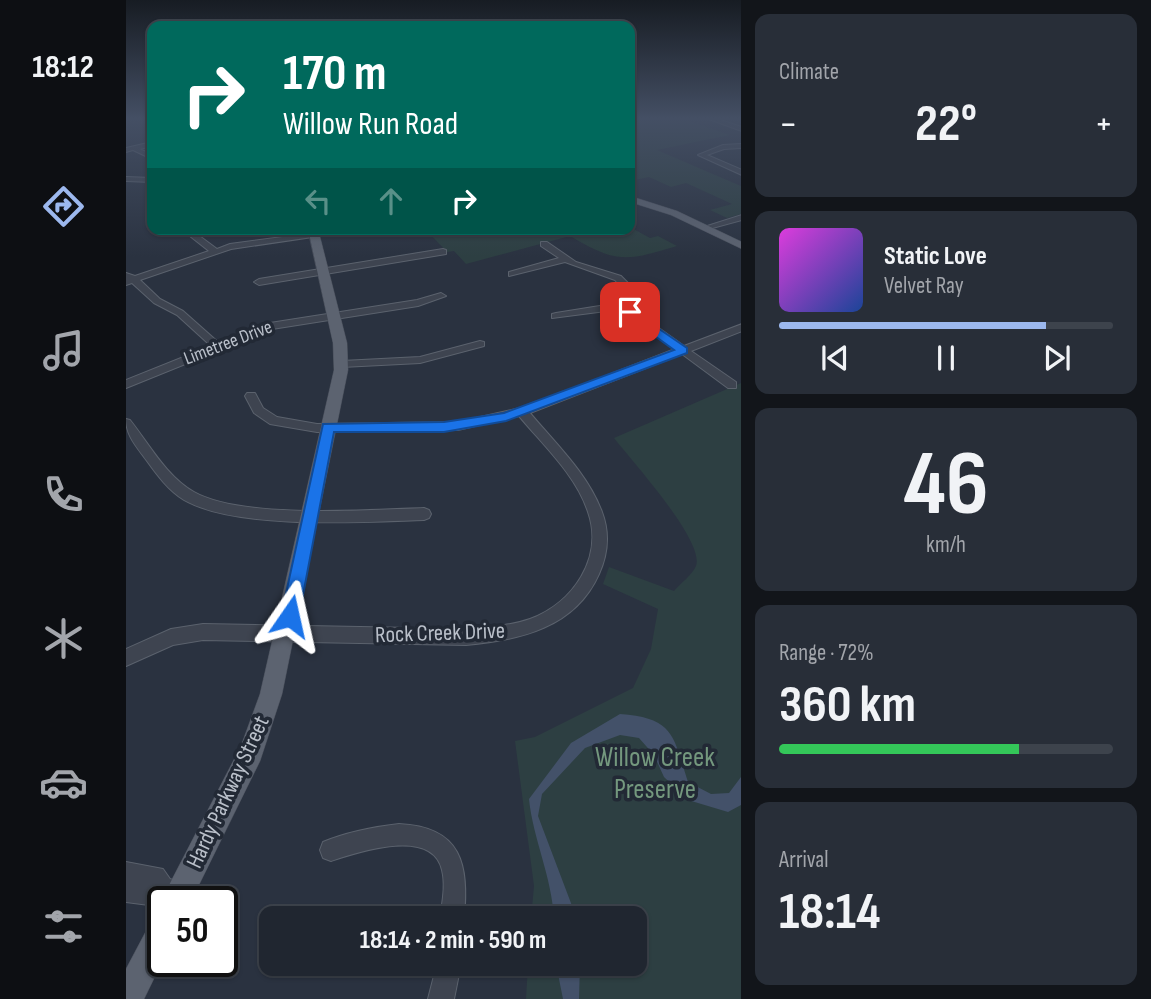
<!DOCTYPE html>
<html lang="en">
<head>
<meta charset="utf-8">
<style>
	body { margin:0; font-family:"Sofia Sans Condensed",sans-serif; background:#282e38; color:#f1f3f6; height:100vh; display:flex; flex-direction:column; font-size:26px; white-space:nowrap }
	* { box-sizing:border-box; margin:0 }
	p { font-size:23px; color:#a2a5ab }
	.icon { flex:none; width:38px; height:38px; fill:none; stroke:currentColor; stroke-width:2; stroke-linecap:round; stroke-linejoin:round }
	.map { position:relative; flex:1; overflow:hidden }
	.panel { display:flex; flex-direction:column; gap:14px; padding:14px; background:#12151a; width:410px }
	.panel>* { flex:none }
	.hud { position:absolute; left:21px; top:21px; width:488px; height:214px; border-radius:14px; box-shadow:0 2px 5px #0004,0 0 0 2px #3d434c; background:#00695c; color:#fff; overflow:hidden }
	.speed { position:absolute; left:21px; top:886px; display:flex; gap:14px; font-size:35px; font-weight:700; text-align:center }
	.speed>* { display:grid; place-content:center; width:91px; height:91px; border-radius:50%; background:#202630; box-shadow:0 2px 5px #0004,0 0 0 2px #3d434c; line-height:1 }
	.speed .limit { border:4px solid #111; border-radius:10px; background:#fff; color:#111 }
	.pin { position:absolute; display:grid; place-items:center; width:60px; height:60px; color:#fff; margin:-30px; border-radius:14px; box-shadow:0 4px 10px #0006 }
	.me { position:absolute; width:77px; margin:-38px; rotate:11deg; stroke-linejoin:round; filter:drop-shadow(0 0 5px #0008) }
	.turn { display:flex; align-items:center; gap:24px; height:147px; padding:0 21px; font-size:32px }
	.turn .icon { width:91px; height:91px; stroke-width:2.5 }
	.turn b { display:block; font-size:49px; line-height:60px }
	.lanes { display:flex; align-items:center; height:66px; padding:0 21px; background:#0003; justify-content:center; gap:35px; direction:ltr }
	.lanes .off { opacity:.35 }
	.big { font-size:52px; font-weight:700; line-height:1.1 }
	.panel .widget { flex:1; display:flex; flex-direction:column; justify-content:center; gap:10px; min-width:0; padding:0 24px; border-radius:14px; background:#282e38 }
	.panel .dial { align-items:center; gap:0 }
	.dial b { font-size:91px; line-height:1 }
	.song { display:flex; align-items:center; gap:21px }
	.cover { width:84px; height:84px; border-radius:10px; background:linear-gradient(135deg,hsl(300 70% 55%),hsl(220 70% 35%)) }
	.played { height:7px; border-radius:4px; background:linear-gradient(90deg,#9cb8ee 80%,#3d434c 80%) }
	.keys { display:flex; justify-content:space-around; direction:ltr }
	.heat { display:flex; justify-content:space-between; align-items:center; font-size:38px; direction:ltr }
	.charge { height:10px; border-radius:5px; background:linear-gradient(90deg,#34c759 72%,#3d434c 0) }
	.trip { position:absolute; left:133px; top:906px; width:388px; height:70px; border-radius:14px; background:#202630; box-shadow:0 2px 5px #0004,0 0 0 2px #3d434c; font-weight:700; line-height:70px; text-align:center }
	main { display:flex; flex:1; min-height:0 }
	.tab-bar { display:flex; flex-direction:column; width:126px; justify-content:space-around; align-items:center; background:#0d0f13; color:#a2a5ab }
	.tab-bar .icon { width:49px; height:49px }
	.tab-bar .selected { color:#9cb8ee }
	.tab-bar b { font-size:32px; color:#f1f3f6 }
	.map>svg:first-child { display:block }
	.green { fill:#2d3f42 }
	.water { fill:#435169 }
	.lines { fill:none; stroke-linecap:round; stroke-linejoin:round }
	.minor-casing { stroke:#5b626d; stroke-width:2 }
	.major-casing { stroke:#474d59; stroke-width:1 }
	.minor { fill:#3e4450; fill-rule:evenodd }
	.major { fill:#5c6370; fill-rule:evenodd }
	.route { fill:#1a73e8; stroke:#114b97; stroke-width:2 }
	.labels { text-anchor:middle; dominant-baseline:central; stroke-width:7; stroke-linejoin:round; paint-order:stroke }
	.far-street-label { font-size:19px; fill:#bac0ca; stroke:#222935 }
	.street-label { font-size:23px; fill:#bac0ca; stroke:#222935 }
	.near-park-label { font-size:28px; fill:#74987e; stroke:#222935 }
</style>
</head>
<body>
<main>
<nav class="tab-bar">
<b>18:12</b>
<svg class="icon selected" aria-label="directions" viewBox="0 0 24 24"><path d="M12 3l9 9-9 9-9-9zM9 14v-3h6M13 9l2 2-2 2"/></svg>
<svg class="icon" aria-label="music" viewBox="0 0 24 24"><path d="M9 18V5l10-2v13"/><circle cx="6" cy="18" r="3"/><circle cx="16" cy="16" r="3"/></svg>
<svg class="icon" aria-label="phone" viewBox="0 0 24 24"><path d="M5 4h4l2 5-3 2q2 4 5 5l2-3 5 2v4C11 20 4 13 5 4z"/></svg>
<svg class="icon" aria-label="climate" viewBox="0 0 24 24"><path d="M12 3v18M4 7l16 10M4 17L20 7"/></svg>
<svg class="icon" aria-label="car" viewBox="0 0 24 24"><path d="M5 17H2v-5l4-1 3-4h7l3 4 3 1v5h-3M9 17h6M6 11h13"/><circle cx="7" cy="17" r="2"/><circle cx="17" cy="17" r="2"/></svg>
<svg class="icon" aria-label="filters" viewBox="0 0 24 24"><path d="M4 7h16M4 17h16"/><circle cx="9" cy="7" r="2"/><circle cx="15" cy="17" r="2"/></svg>
</nav>
<div class="map">
<svg width="616" height="999" viewBox="0 0 616 999">
	<rect width="100%" height="100%" fill="#2a3240"/>
	<g class="green">
		<path d="M 515,117 L 552,117 L 604,135 L 531,150 L 615,186 L 615,214 L 601,218 L 584,210 L 606,204 L 560,183 L 545,187 L 523,177 L 504,181 L 504,119 Z"/>
		<path d="M 504,227 L 524,238 L 532,236 L 551,246 C 501,261 491,264 444,236 L 340,264 L 328,251 L 321,252 L 299,229 Z"/>
		<path d="M 615,383 L 615,999 L 400,999 L 402,964 L 509,964 L 509,919 L 405,919 L 408,886 L 389,741 L 409,737 L 507,688 L 525,649 L 532,609 L 477,584 L 483,567 L 548,591 C 554,584 567,574 570,566 C 579,541 505,460 488,438 Z"/>
	</g>
	<g class="water">
		<path d="M 494,714 C 549,718 547,736 562,782 L 585,794 L 603,793 L 615,777 L 615,805 L 602,812 L 562,800 L 538,777 L 528,755 L 513,738 L 494,735 L 459,748 L 416,794 L 412,816 L 451,919 L 428,919 C 426,877 407,839 403,799 L 445,743 Z"/>
		<path d="M 430,964 L 454,964 L 453,999 L 437,999 Z"/>
	</g>
	<g class="lines">
		<defs>
			<g id="minor">
				<path d="M 17,117 L 26,118 L 26,122 L 18,118 Z"/>
				<path d="M 577,117 L 585,117 L 616,127 L 616,131 Z"/>
				<path d="M 26,142 L 26,146 L 14,149 L 26,155 L 26,159 L 7,150 L 0,152 L 0,148 Z"/>
				<path d="M 616,144 L 616,148 L 598,149 L 581,155 L 616,170 L 616,175 L 572,155 L 597,145 Z"/>
				<path d="M 0,177 L 26,178 L 26,182 L 0,181 Z"/>
				<path d="M 616,215 L 616,220 L 579,230 L 575,228 Z"/>
				<path d="M 55,229 L 64,229 L 91,249 L 104,244 L 217,229 L 241,229 L 105,249 L 14,280 L 34,299 L 57,311 L 93,343 L 144,323 L 291,300 L 315,293 L 320,296 L 292,306 L 146,329 L 0,388 L 0,380 L 85,346 L 51,315 L 28,303 L 6,283 L 0,285 L 0,273 L 9,276 L 83,251 Z"/>
				<path d="M 415,242 L 421,242 L 450,262 L 495,276 L 509,290 L 509,311 L 558,346 L 616,324 L 616,331 L 565,351 L 610,382 L 610,388 L 602,388 L 556,354 L 404,413 C 430,444 462,474 476,512 C 484,533 482,554 473,574 C 449,628 394,640 340,645 L 77,640 L 47,645 L 0,666 L 0,649 L 45,629 L 77,624 L 340,629 C 361,627 384,626 404,619 C 447,603 478,558 462,512 C 450,475 417,445 393,416 L 332,430 L 191,432 L 144,424 L 128,413 L 119,396 L 121,393 L 129,393 L 137,408 L 151,417 L 191,424 L 332,422 L 403,406 L 549,349 L 499,312 L 480,311 L 426,318 L 426,314 L 430,313 L 480,305 L 499,306 L 499,291 L 489,280 L 439,262 L 383,276 L 383,272 L 433,258 L 415,246 Z"/>
				<path d="M 317,249 L 320,250 L 320,254 L 133,285 L 128,282 L 133,279 Z"/>
				<path d="M 354,341 L 358,342 L 358,346 L 294,363 L 216,367 L 211,364 L 216,361 L 294,357 Z"/>
				<path d="M 0,419 L 4,420 C 23,444 41,477 68,492 C 116,519 241,510 298,508 L 303,510 L 305,514 L 303,518 L 298,520 C 236,522 111,530 58,500 C 43,491 31,475 21,461 C 11,447 0,436 0,419 Z"/>
				<path d="M 273,824 C 336,827 343,864 338,919 L 314,919 C 316,903 320,886 316,870 C 306,827 233,852 205,861 L 197,858 L 194,850 L 197,842 C 221,832 247,827 273,824 Z"/>
				<path d="M 0,862 L 37,869 L 44,879 L 62,886 L 65,894 L 62,901 L 37,899 L 23,905 L 0,902 Z"/>
				<path d="M 311,964 L 335,964 L 328,999 L 302,999 Z"/>
			</g>
			<g id="major">
				<path d="M 504,196 L 551,211 L 616,242 L 616,249 L 545,215 L 504,202 Z"/>
				<path d="M 182,229 L 192,229 L 221,343 L 222,370 L 156,694 L 134,761 L 65,901 L 37,901 L 37,904 L 36,901 L 40,891 L 115,746 L 134,694 L 208,370 L 207,343 Z"/>
				<path d="M 37,913 L 37,960 L 18,999 L 0,999 L 0,969 L 27,918 Z"/>
			</g>
		</defs>
		<use href="#minor" class="minor-casing"/>
		<use href="#major" class="major-casing"/>
		<use href="#minor" class="minor"/>
		<use href="#major" class="major"/>
	</g>
	<linearGradient id="sky" x2="0" y2="1"><stop stop-color="#171c23"/><stop offset="0.46" stop-color="#444f64"/><stop offset="1" stop-color="#444f64" stop-opacity="0"/></linearGradient>
	<rect width="616" height="257" fill="url(#sky)"/>
	<path class="route" d="M 504,309 L 561,348 L 561,353 L 380,421 L 318,432 L 208,432 L 173,616 L 171,622 L 164,624 L 157,622 L 155,616 L 197,424 L 318,422 L 378,413 L 548,350 L 500,315 L 498,312 Z"/>
	<g class="labels">
		<g class="far-street-label">
			<text transform="translate(102 343) rotate(-21)">Limetree Drive</text>
		</g>
		<g class="street-label">
			<text transform="translate(314 633) rotate(-2)">Rock Creek Drive</text>
			<text transform="translate(102 792) rotate(-65)">Hardy Parkway Street</text>
		</g>
		<g class="near-park-label">
			<text x="529" y="757">Willow Creek<tspan x="529" dy="32">Preserve</tspan></text>
		</g>
	</g>
</svg>
<div class="speed"><div class="limit">50</div></div>
<div class="pin" style="left:504px;top:312px;background:#d93025"><svg class="icon" aria-label="arrive" viewBox="0 0 24 24"><path d="M6 21V4h12l-3 4 3 4H6"/></svg></div>
<svg class="me" style="left:164px;top:616px" viewBox="-20 -20 40 40"><path d="M0-17L14 15 0 8-14 15z" fill="#1a73e8" stroke="#fff" stroke-width="4"/></svg>
<div class="trip">18:14 · 2 min · 590 m</div>
<div class="hud">
<div class="turn"><svg class="icon" aria-label="right" viewBox="0 0 24 24"><path d="M7 20v-9h11M14 6l5 5-5 5"/></svg><div><b>170 m</b>Willow Run Road</div></div>
<div class="lanes"><svg class="icon off" aria-label="left" viewBox="0 0 24 24"><path d="M17 20v-9H6M10 6l-5 5 5 5"/></svg><svg class="icon off" aria-label="ahead" viewBox="0 0 24 24"><path d="M12 20V5M6 11l6-6 6 6"/></svg><svg class="icon" aria-label="right" viewBox="0 0 24 24"><path d="M7 20v-9h11M14 6l5 5-5 5"/></svg></div>
</div>
</div>
<section class="panel">
<div class="widget"><p>Climate</p>
<div class="heat"><a>−</a><b class="big">22°</b><a>+</a></div>
</div>
<div class="widget">
<div class="song"><i class="cover"></i><div><b>Static Love</b><p>Velvet Ray</p></div></div>
<div class="played"></div>
<div class="keys"><svg class="icon" aria-label="previous" viewBox="0 0 24 24"><path d="M18 5L8 12l10 7zM5 5v14"/></svg><svg class="icon" aria-label="pause" viewBox="0 0 24 24"><path d="M8 5v14M16 5v14"/></svg><svg class="icon" aria-label="next" viewBox="0 0 24 24"><path d="M6 5l10 7-10 7zM19 5v14"/></svg></div>
</div>
<div class="widget dial"><b>46</b><p>km/h</p></div>
<div class="widget"><p>Range · 72%</p><b class="big">360 km</b><div class="charge"></div></div>
<div class="widget"><p>Arrival</p><b class="big">18:14</b></div>
</section>
</main>
</body>
</html>
